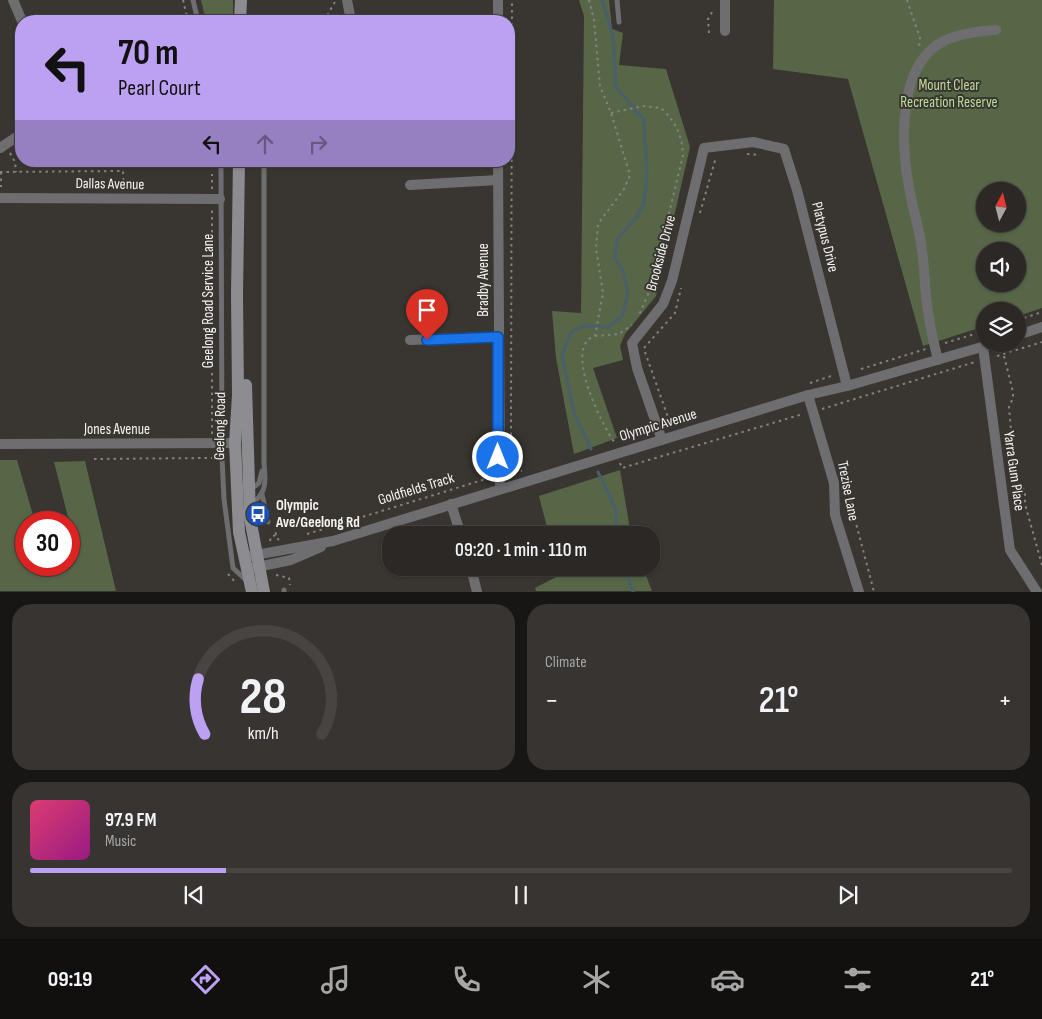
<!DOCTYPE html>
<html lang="en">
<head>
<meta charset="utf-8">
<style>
	body { margin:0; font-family:"Sofia Sans Condensed",sans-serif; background:#373432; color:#f1f3f6; height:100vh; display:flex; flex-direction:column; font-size:19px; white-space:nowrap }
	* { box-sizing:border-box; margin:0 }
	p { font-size:16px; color:#a6a6a7 }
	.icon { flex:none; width:28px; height:28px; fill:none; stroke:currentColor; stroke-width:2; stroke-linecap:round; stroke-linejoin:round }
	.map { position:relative; height:592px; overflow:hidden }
	.sheet { display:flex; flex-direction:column; gap:12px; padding:12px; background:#181614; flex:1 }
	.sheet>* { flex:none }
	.banner { position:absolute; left:15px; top:15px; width:500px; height:152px; border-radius:20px; box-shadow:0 1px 4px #0004,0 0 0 1px #474442; background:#bca0f2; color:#111; overflow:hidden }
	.needle { width:32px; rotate:7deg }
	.fabs { position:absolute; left:976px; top:182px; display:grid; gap:10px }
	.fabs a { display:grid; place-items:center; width:50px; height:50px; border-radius:50%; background:#2b2825; box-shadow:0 1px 4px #0004,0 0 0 1px #474442; font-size:25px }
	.speed { position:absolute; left:15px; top:511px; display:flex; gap:10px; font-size:25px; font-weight:700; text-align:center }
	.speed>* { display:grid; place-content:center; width:65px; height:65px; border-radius:50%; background:#2b2825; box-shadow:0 1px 4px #0004,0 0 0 1px #474442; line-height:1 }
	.speed .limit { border:8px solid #d22; background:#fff; color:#111 }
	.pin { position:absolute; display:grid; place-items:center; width:42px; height:42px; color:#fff; margin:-51px -21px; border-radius:50% 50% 50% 0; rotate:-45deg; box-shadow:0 0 5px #0007 }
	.pin .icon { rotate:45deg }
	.me { position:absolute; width:55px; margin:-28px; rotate:0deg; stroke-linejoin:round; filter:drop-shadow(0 0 4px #0008) }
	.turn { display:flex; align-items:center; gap:18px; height:105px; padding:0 20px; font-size:22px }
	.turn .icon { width:65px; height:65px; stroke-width:2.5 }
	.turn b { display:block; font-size:35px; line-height:42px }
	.lanes { display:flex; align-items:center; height:48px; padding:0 20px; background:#0003; justify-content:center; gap:25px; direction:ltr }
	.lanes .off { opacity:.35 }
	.big { font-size:38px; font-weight:600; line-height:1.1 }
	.sheet .widget { flex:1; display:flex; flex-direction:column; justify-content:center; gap:8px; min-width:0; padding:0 18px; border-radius:20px; background:#373432 }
	.sheet .dial { align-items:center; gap:0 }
	.dial svg { height:130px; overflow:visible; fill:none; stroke:#474442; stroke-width:7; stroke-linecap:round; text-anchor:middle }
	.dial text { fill:#f1f3f6; stroke:none }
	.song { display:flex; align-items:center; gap:15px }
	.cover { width:60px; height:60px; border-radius:8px; background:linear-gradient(135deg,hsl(340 70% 55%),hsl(310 70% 35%)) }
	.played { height:5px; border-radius:2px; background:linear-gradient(90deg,#bca0f2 20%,#474442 20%) }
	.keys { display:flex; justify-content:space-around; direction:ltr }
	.heat { display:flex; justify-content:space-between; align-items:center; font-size:28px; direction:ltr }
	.sheet .tiles { flex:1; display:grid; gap:12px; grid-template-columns:1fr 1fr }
	.widget:last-child { grid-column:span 2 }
	.trip { position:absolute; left:382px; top:526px; width:278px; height:50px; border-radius:20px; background:#2b2825; box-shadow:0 1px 4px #0004,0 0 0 1px #474442; font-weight:600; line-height:50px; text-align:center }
	.menu { display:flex; height:80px; justify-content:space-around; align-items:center; background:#11100f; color:#a6a6a7 }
	.menu .icon { width:35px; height:35px }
	.menu .on { color:#bca0f2 }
	.menu b { font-size:22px; color:#f1f3f6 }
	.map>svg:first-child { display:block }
	.green { fill:#576647; fill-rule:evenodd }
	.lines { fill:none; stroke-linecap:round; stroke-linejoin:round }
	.stream { stroke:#4a5f6c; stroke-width:3 }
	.path { stroke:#84827d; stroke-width:2; stroke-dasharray:2.5 4; stroke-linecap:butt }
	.lane { stroke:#6e6e71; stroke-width:5 }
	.street { stroke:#6e6e71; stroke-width:10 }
	.secondary { stroke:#8c8c91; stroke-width:12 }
	.route-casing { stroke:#114b97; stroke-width:12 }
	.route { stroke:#1a73e8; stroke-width:9 }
	.labels { text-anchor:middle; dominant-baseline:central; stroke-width:4; stroke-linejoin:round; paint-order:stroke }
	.park-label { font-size:15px; fill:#bcdd9a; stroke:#393631 }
	.street-label { font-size:15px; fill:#f4f2ef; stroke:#393631 }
	.poi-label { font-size:15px; font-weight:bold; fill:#f4f2ef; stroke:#393631; text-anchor:start }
</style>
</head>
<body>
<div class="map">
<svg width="1042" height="592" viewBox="0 0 1042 592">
	<rect width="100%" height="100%" fill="#393631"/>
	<g class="green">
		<path d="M 201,0 L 233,0 L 233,21 L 206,21 Z"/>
		<path d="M 579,0 L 609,0 L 612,29 L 623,33 L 619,65 L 666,69 L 690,147 L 656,296 L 625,334 L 620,346 L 623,360 L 593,368 L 617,438 L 574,454 L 556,358 L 552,311 L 581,313 L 584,16 Z"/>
		<path d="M 774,0 L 1042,0 L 1042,308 L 1018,316 L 1018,311 L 985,311 L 985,326 L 923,346 L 848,79 L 773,69 ZM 985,191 L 1018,191 L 1018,224 L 985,224 ZM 985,251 L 1018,251 L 1018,284 L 985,284 Z"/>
		<path d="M 0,460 L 17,460 L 35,522 L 26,522 L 26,565 L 69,565 L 69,522 L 53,522 L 69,521 L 54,462 L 85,461 L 116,591 L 0,591 Z"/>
		<path d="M 620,470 L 631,535 L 549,535 L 539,496 Z"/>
		<path d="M 558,568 L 643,568 L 652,591 L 536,591 L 535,588 L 560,575 Z"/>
	</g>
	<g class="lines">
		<g class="stream">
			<path d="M 591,449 L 574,413 L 562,356 L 571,332 L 583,326 L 608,327 L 623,315 L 628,293 L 623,271 L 615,258 L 618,238 L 635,219 L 644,203 L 647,175 L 644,120 L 616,87 L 613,36 L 602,0"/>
			<path d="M 598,472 L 616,510 L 616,535"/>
			<path d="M 628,568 L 629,580 L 633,592"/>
		</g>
		<g class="path">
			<path d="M 183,0 L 188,21"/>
			<path d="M 589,0 L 594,20 L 600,86 L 611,113 L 630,175 L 624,189 L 598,224 L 596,248 L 603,293 L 595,336 C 562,345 602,426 615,443"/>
			<path d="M 907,0 L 920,38 L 919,47"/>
			<path d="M 324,21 L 336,0"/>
			<path d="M 709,33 L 708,19 L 714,9"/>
			<path d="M 611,113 L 643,106 L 661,108 C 676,122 682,135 683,155 L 652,285 L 639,315"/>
			<path d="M 10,153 L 15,162 L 16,172"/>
			<path d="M 747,154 L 760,155"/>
			<path d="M 0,172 L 123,171 L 124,188"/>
			<path d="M 1,172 L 1,187"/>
			<path d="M 212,189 L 212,174"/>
			<path d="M 700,213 L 716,157"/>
			<path d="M 1018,320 L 1042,312"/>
			<path d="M 595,336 L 619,334 L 632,325"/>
			<path d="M 945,343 L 985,331"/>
			<path d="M 644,348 L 675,313 L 681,288"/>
			<path d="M 645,352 L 671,426"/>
			<path d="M 997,356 L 1042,342"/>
			<path d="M 1004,356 L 1013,392 L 1013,398 L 1009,407 L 1015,477 L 1019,485 L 1025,491 L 1025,504 L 1042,565"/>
			<path d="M 861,369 L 926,349"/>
			<path d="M 810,383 L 834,375"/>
			<path d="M 822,409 L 975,362"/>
			<path d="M 212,434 L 212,209"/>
			<path d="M 511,435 L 512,0"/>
			<path d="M 94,459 L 212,458"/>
			<path d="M 511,463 L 516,469 L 522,471"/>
			<path d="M 620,463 L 622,468 L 803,414"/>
			<path d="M 845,481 L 874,592"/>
			<path d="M 275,526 L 276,535"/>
			<path d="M 307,534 L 489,478"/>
			<path d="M 270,541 L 271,537 L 276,535 L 279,541"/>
			<path d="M 228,574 L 236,583"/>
			<path d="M 276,575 L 289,578 L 290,585"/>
		</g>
		<g class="lane">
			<path d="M 193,0 L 198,21"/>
			<path d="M 617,0 L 619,22"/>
			<path d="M 221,161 L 222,458 L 224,499 L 233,568 L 247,581"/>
			<path d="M 250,490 L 259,483 L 262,471"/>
			<path d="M 262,494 L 268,522"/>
			<path d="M 251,505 C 267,492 266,482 264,463 L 264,161"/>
			<path d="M 284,590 L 284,592"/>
		</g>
		<g class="street">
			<path d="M 13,0 L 22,21"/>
			<path d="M 347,0 L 351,21"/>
			<path d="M 498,0 L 498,21"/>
			<path d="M 725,31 L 725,0"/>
			<path d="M 0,148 L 21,134"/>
			<path d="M 498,161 L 500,489"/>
			<path d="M 410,185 L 498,180"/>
			<path d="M 0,198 L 220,199"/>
			<path d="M 1018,335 L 1042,327"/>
			<path d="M 410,340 L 498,337"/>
			<path d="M 983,347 L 1010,550 L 1037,592"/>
			<path d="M 938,360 C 934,344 930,328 928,311 C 924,289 925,266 921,243 C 918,224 912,206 909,187 C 901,144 897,64 944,41 C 960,33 979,31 996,30"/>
			<path d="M 808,395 L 834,483 L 835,515 L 859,592"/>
			<path d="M 662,440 L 637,368 L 632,343 L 663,304 L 672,281 L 704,148 L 753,142 L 784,149 L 797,190 L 847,386"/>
			<path d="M 0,444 L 235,443"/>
			<path d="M 451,504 L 461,535"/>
			<path d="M 250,556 L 333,541 L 808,395 L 847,386 L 992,344"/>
			<path d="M 252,568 L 291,560 L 321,547"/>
			<path d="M 471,568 L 477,592"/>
		</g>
		<g class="secondary">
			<path d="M 240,21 L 241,0"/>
			<path d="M 239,161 L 237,294 L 238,395 L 235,443 L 239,532 L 252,592"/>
			<path d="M 246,385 L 250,518 L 264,592"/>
		</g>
	</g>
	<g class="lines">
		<defs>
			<path id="route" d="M 427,340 L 498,337 L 498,457"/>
		</defs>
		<use href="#route" class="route-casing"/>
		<use href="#route" class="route"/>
	</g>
	<defs>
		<symbol id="bus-disc" viewBox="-11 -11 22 22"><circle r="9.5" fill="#1a4fb4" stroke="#393631"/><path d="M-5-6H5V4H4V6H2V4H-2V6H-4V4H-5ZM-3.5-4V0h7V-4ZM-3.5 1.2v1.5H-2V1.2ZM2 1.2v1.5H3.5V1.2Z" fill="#fff"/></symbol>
	</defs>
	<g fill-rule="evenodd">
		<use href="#bus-disc" x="244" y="500" width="28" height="28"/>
	</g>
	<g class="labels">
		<g class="park-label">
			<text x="949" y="85">Mount Clear<tspan x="949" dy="17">Recreation Reserve</tspan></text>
		</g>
		<g class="street-label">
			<text transform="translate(110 184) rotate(1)">Dallas Avenue</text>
			<text transform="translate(825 237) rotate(76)">Platypus Drive</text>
			<text transform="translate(661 253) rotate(-75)">Brookside Drive</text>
			<text transform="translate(483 280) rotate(-90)">Bradby Avenue</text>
			<text transform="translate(208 301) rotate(-90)">Geelong Road Service Lane</text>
			<text transform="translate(658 425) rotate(-17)">Olympic Avenue</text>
			<text transform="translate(220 426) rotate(-89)">Geelong Road</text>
			<text x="117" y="429">Jones Avenue</text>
			<text transform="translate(1014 471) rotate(82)">Yarra Gum Place</text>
			<text transform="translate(416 489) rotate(-17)">Goldfields Track</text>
			<text transform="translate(848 491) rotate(79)">Trezise Lane</text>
		</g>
		<g class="poi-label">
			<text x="276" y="505">Olympic<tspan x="276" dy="17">Ave/Geelong Rd</tspan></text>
		</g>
	</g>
</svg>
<div class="fabs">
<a><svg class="needle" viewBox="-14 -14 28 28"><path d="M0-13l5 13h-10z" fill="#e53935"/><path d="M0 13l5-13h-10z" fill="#a6a6a7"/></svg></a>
<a><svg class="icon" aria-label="sound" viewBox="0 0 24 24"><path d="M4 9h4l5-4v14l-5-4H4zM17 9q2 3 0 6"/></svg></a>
<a><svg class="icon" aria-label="layers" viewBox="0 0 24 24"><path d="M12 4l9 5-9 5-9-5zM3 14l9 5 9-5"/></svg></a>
</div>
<div class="speed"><div class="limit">30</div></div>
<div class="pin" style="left:427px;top:340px;background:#d93025"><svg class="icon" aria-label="arrive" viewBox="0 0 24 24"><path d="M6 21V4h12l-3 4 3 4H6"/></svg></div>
<svg class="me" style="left:498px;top:457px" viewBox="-20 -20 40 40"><circle r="17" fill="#1a73e8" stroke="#fff" stroke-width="3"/><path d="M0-11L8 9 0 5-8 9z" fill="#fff"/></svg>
<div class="trip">09:20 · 1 min · 110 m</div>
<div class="banner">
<div class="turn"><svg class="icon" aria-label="left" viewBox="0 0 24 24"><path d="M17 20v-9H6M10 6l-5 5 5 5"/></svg><div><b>70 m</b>Pearl Court</div></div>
<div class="lanes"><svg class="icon" aria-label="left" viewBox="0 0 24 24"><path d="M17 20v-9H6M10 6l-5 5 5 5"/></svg><svg class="icon off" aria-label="ahead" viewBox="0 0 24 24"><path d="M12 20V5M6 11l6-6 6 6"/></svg><svg class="icon off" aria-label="right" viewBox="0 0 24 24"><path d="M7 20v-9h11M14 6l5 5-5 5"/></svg></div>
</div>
</div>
<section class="sheet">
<div class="tiles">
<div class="widget dial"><svg viewBox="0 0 100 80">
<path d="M14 69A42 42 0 1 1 86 69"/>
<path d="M14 69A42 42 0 0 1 10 35" stroke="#bca0f2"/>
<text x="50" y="56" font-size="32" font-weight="700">28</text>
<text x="50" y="72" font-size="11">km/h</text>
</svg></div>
<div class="widget"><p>Climate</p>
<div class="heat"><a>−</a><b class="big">21°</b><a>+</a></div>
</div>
<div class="widget">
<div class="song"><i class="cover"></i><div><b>97.9 FM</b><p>Music</p></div></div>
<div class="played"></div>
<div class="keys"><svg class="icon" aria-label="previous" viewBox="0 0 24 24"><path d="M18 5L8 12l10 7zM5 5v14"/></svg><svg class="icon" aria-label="pause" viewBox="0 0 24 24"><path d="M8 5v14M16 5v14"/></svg><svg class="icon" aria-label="next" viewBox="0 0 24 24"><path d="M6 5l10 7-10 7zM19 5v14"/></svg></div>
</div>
</div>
</section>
<nav class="menu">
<b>09:19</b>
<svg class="icon on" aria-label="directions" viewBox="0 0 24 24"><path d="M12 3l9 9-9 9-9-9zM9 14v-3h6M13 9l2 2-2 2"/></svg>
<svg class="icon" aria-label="music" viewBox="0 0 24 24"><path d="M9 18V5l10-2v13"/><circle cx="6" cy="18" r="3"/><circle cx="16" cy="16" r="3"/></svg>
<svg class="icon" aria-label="phone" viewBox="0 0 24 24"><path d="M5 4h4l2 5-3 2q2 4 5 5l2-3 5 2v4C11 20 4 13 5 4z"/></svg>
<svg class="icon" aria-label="climate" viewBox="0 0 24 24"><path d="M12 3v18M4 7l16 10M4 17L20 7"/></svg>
<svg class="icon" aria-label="car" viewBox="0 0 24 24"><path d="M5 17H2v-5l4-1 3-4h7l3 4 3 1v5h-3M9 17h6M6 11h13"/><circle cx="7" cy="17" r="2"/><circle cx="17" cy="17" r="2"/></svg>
<svg class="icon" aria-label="filters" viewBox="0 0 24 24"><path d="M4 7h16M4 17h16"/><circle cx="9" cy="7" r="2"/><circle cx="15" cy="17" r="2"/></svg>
<b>21°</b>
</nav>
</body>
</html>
